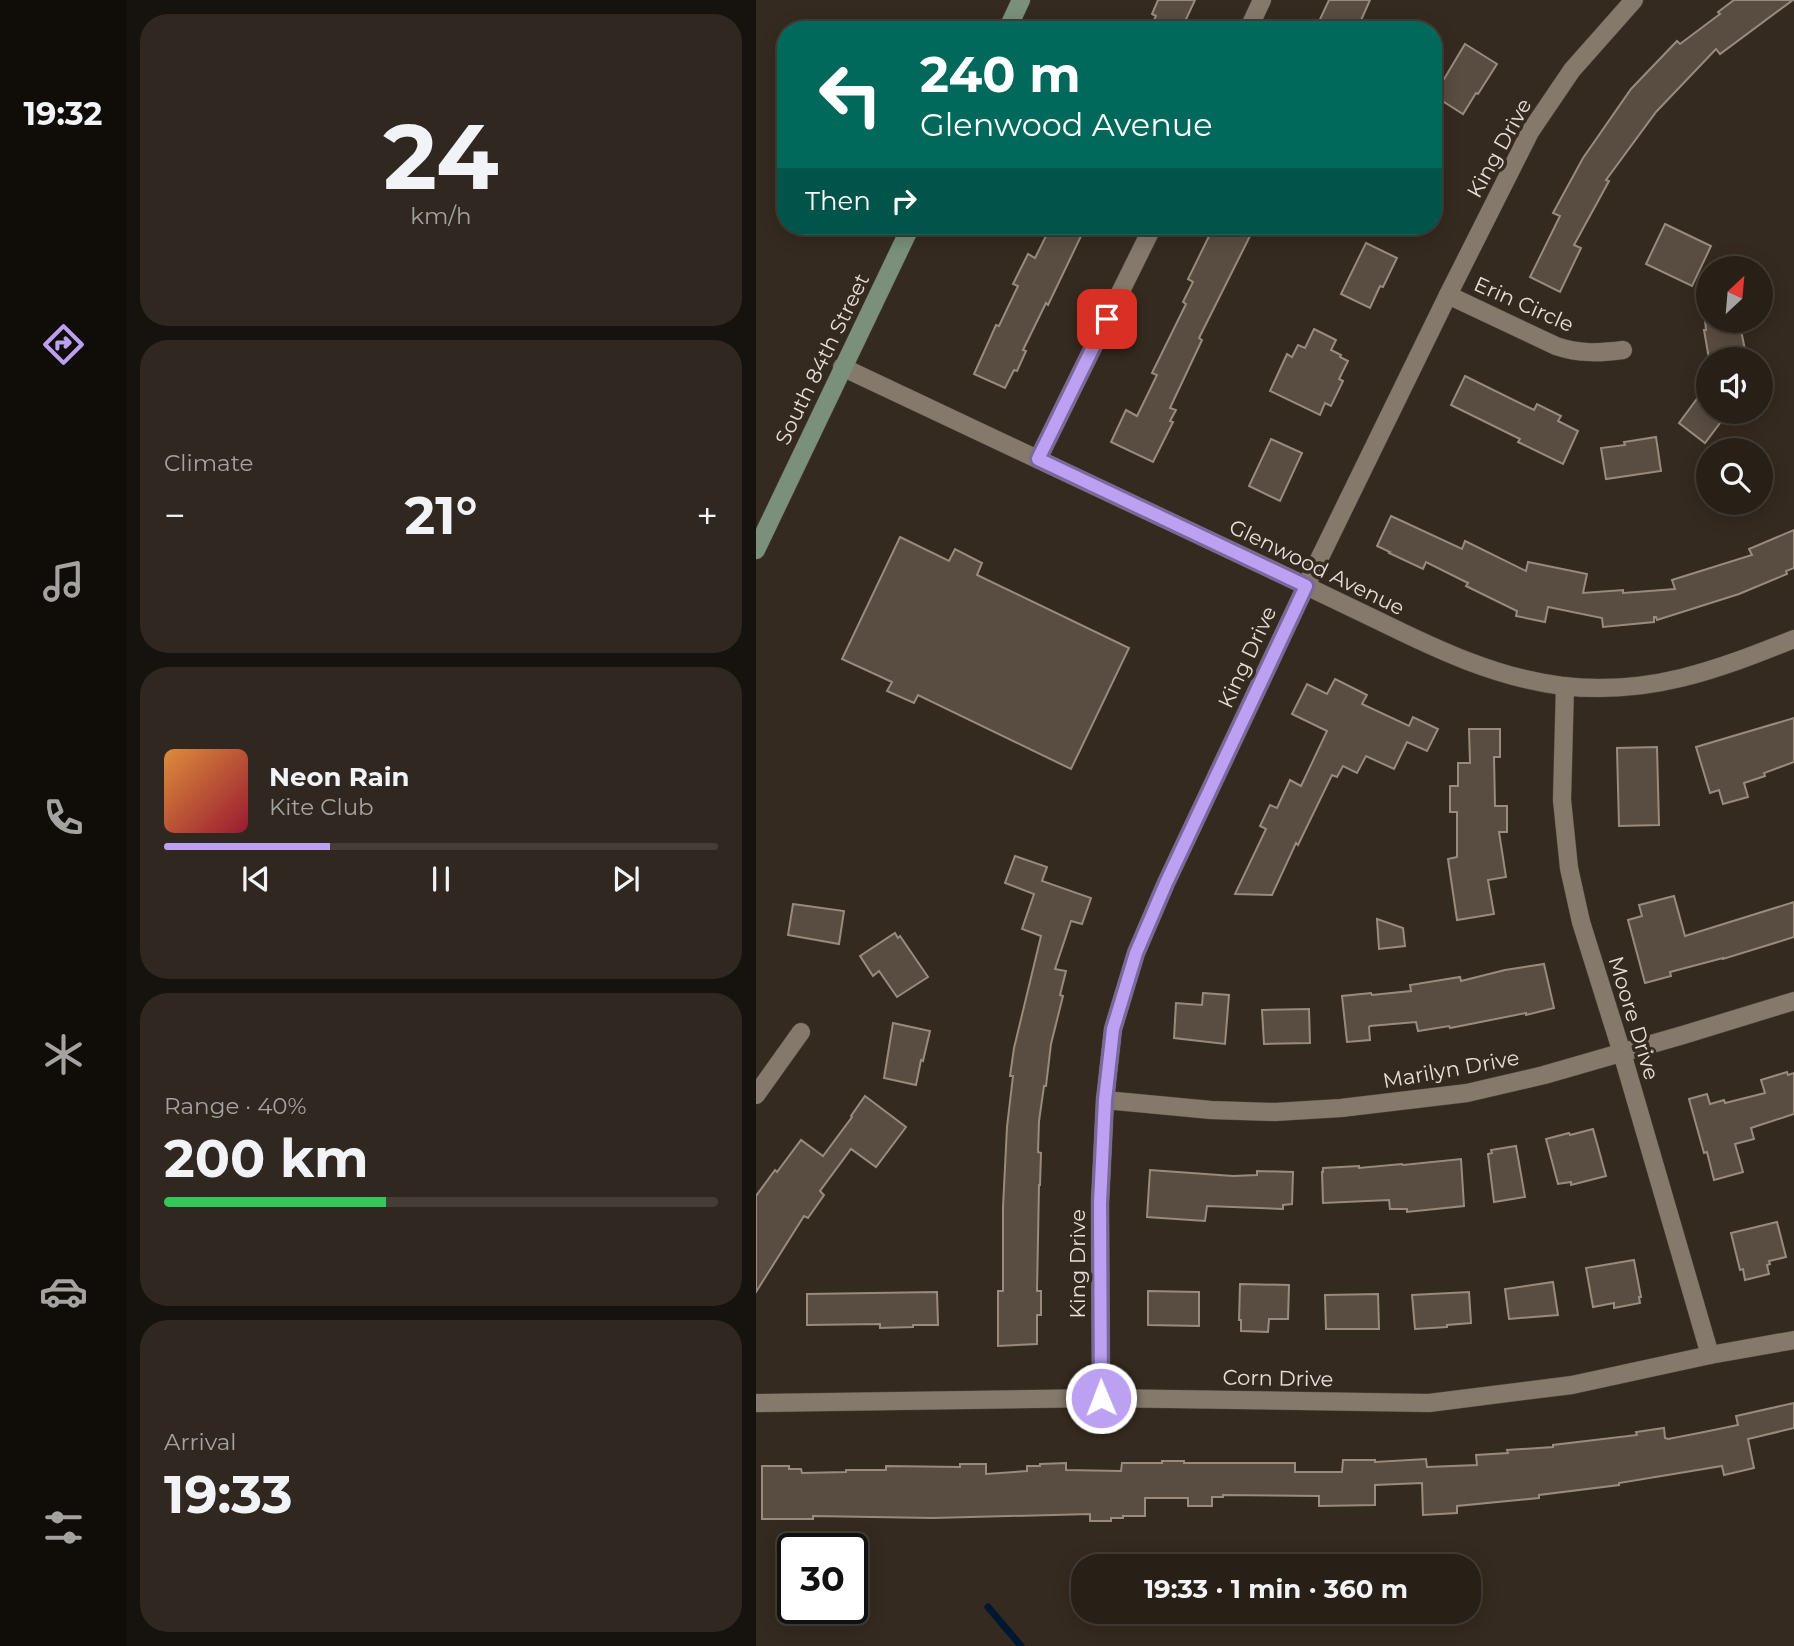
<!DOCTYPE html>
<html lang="en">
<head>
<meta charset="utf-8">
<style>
	body { margin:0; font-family:Montserrat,sans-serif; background:#302820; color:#f1f3f6; height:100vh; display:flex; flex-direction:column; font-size:26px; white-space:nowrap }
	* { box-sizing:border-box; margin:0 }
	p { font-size:23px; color:#a5a3a1 }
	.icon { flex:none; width:38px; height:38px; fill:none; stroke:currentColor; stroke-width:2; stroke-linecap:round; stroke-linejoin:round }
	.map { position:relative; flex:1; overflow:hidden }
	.panel { display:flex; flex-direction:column; gap:14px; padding:14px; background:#16120d; width:630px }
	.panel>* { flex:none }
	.banner { position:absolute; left:21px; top:21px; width:665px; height:214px; border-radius:28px; box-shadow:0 4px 18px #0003,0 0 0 2px #443e36; background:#00695c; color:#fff; overflow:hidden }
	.needle { width:46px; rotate:26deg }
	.controls { position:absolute; left:940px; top:256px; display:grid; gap:14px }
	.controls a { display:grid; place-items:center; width:77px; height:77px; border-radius:50%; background:#282017; box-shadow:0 4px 18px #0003,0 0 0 2px #443e36; font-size:35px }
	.speed { position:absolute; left:21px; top:1533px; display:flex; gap:14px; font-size:35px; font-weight:700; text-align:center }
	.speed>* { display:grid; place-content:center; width:91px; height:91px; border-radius:50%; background:#282017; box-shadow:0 4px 18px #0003,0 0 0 2px #443e36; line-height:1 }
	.speed .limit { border:4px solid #111; border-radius:10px; background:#fff; color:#111 }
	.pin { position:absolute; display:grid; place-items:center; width:60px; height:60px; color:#fff; margin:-30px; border-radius:14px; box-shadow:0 4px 10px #0006 }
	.me { position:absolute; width:77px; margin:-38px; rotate:359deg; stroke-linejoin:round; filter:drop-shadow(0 0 5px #0008) }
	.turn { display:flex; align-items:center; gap:24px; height:147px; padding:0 28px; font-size:32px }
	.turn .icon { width:91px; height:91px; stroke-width:2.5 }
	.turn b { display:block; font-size:49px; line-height:60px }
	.then { display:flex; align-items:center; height:66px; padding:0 28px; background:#0003; gap:14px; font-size:26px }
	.big { font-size:52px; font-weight:700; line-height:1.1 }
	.panel .tile { flex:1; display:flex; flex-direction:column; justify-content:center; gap:10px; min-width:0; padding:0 24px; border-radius:28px; background:#302820 }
	.panel .dial { align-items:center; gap:0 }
	.dial b { font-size:91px; line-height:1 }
	.song { display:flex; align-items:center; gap:21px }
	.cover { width:84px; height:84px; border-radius:10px; background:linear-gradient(135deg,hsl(30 70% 55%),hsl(350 70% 35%)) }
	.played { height:7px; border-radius:4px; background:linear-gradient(90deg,#bca0f2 30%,#443e36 30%) }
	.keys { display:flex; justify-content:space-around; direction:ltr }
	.heat { display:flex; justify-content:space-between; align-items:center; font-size:38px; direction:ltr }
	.charge { height:10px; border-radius:5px; background:linear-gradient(90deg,#34c759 40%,#443e36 0) }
	.trip { position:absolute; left:315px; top:1554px; width:410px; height:70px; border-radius:28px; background:#282017; box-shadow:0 4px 18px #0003,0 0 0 2px #443e36; font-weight:700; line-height:70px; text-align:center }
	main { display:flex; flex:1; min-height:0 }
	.dock { display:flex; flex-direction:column; width:126px; justify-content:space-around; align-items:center; background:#100d09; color:#a5a3a1 }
	.dock .icon { width:49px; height:49px }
	.dock .on { color:#bca0f2 }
	.dock b { font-size:32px; color:#f1f3f6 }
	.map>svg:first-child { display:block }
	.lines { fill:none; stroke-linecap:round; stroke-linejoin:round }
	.stream { stroke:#001732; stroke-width:7 }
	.building { fill:#594d41; stroke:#988b7d; stroke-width:2 }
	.street-casing { stroke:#51483e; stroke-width:19 }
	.secondary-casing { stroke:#51483e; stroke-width:19 }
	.street { stroke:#85796c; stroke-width:18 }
	.secondary { stroke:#7a907a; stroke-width:18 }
	.route-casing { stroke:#7a689d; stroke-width:18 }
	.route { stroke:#bca0f2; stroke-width:12 }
	.labels { text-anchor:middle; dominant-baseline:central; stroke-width:7; stroke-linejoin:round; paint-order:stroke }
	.street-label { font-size:21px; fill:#e6dfd8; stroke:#352a1f }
</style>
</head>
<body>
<main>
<nav class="dock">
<b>19:32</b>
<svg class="icon on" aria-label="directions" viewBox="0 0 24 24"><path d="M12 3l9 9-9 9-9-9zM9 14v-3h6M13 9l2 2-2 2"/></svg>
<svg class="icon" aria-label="music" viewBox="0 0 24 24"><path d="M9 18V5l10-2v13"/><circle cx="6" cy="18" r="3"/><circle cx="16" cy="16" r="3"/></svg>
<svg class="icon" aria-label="phone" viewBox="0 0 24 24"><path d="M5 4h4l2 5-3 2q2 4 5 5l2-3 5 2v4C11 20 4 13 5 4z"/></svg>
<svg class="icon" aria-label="climate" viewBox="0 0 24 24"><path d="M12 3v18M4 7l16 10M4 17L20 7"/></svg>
<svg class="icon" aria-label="car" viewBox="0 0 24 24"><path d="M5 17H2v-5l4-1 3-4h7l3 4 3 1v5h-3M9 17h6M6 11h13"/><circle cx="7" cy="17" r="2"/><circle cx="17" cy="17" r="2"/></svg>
<svg class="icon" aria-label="filters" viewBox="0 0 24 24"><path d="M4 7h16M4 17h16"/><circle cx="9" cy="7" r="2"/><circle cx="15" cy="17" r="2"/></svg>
</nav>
<section class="panel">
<div class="tile dial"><b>24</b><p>km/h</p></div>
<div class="tile"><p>Climate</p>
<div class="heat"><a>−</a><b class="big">21°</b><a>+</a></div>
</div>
<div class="tile">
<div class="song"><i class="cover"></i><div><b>Neon Rain</b><p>Kite Club</p></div></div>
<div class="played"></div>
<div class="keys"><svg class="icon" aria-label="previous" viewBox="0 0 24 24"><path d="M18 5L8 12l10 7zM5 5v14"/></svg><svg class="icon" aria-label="pause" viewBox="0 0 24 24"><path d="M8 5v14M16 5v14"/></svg><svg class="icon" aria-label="next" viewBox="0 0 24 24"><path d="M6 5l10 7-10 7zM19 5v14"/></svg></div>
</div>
<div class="tile"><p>Range · 40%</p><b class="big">200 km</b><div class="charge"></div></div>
<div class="tile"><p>Arrival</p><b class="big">19:33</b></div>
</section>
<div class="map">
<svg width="1038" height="1646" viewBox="0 0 1038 1646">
	<rect width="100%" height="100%" fill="#352a1f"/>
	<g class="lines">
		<path class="stream" d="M 232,1607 L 265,1646"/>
	</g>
	<g class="building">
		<path d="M 402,0 L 439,0 L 425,30 L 393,30 L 400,16 L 396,14 Z"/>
		<path d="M 573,0 L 614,0 L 603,25 L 597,22 L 594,30 L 559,30 Z"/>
		<path d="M 978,0 L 1037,0 L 964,54 L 960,49 L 900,112 L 850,180 L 853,181 L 818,245 L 825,248 L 804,292 L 774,277 L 804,216 L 797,213 L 827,158 L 875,89 L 921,41 L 924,44 L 964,14 L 962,12 Z"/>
		<path d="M 709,44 L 741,64 L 722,94 L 720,93 L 707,114 L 677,95 L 677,88 L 681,80 L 688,79 Z"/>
		<path d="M 909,224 L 955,246 L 936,286 L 890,264 Z"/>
		<path d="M 295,226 L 317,226 L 327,232 L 292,305 L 290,303 L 267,350 L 270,351 L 261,371 L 258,370 L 249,388 L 218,374 L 240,325 L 243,326 L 262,286 L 257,284 L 272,254 L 279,258 Z"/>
		<path d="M 458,226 L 499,226 L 443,338 L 446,340 L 414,408 L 420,410 L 414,421 L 417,422 L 397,462 L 355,442 L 370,410 L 381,416 L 401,375 L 396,373 L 430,304 L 427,302 L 437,282 L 432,279 Z"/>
		<path d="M 610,243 L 641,258 L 627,287 L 624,286 L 614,308 L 585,294 Z"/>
		<path d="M 949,320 L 983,320 L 990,355 L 970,359 L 953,359 L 948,330 L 950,330 Z"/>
		<path d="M 558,329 L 580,340 L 575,350 L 585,355 L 584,357 L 592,361 L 583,379 L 587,381 L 575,406 L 569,403 L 564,415 L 514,391 L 531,354 L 536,357 L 542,345 L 549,348 Z"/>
		<path d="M 709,376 L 778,410 L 781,404 L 805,416 L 802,421 L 822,431 L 807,464 L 762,442 L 764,439 L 695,405 Z"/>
		<path d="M 952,384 L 952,411 L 973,411 L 949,443 L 923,423 Z"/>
		<path d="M 900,437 L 905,471 L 850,479 L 845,448 L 869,445 L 868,442 Z"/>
		<path d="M 515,439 L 546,453 L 524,501 L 493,486 Z"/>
		<path d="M 635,516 L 706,549 L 709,541 L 770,571 L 772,562 L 831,574 L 827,593 L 867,590 L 867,593 L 919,589 L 916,580 L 996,555 L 993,549 L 1038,530 L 1038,568 L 1030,571 L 1031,574 L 983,594 L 901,620 L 900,617 L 898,617 L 898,622 L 847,627 L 846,618 L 792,607 L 789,622 L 760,616 L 761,611 L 710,586 L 712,583 L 670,562 L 667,569 L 633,553 L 634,552 L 621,546 Z"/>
		<path d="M 144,537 L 193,561 L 199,549 L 226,563 L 221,575 L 373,648 L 315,769 L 162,695 L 158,703 L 131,691 L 136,682 L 86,659 Z"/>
		<path d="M 579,679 L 611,695 L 606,704 L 653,726 L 657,717 L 682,729 L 671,751 L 651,742 L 638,769 L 610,756 L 601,773 L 587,766 L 581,777 L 576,775 L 542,845 L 540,843 L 516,895 L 479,894 L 510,829 L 504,826 L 514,805 L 521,808 L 534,780 L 545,786 L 571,731 L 536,714 L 551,684 L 571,694 Z"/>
		<path d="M 1038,718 L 1038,762 L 1008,773 L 1009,776 L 988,783 L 992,797 L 967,804 L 963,790 L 954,793 L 940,747 Z"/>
		<path d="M 713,729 L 744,729 L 744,757 L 738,757 L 739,806 L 751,806 L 751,832 L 743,832 L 750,877 L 732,880 L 738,914 L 701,920 L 692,859 L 701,857 L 701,812 L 694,812 L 694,786 L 702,786 L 702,763 L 714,763 Z"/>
		<path d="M 901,747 L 903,825 L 863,826 L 861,748 Z"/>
		<path d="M 259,856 L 291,867 L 286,881 L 335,898 L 326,924 L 315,921 L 299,969 L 310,971 L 304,995 L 307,996 L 295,1044 L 290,1086 L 288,1086 L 283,1121 L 282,1152 L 285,1153 L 284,1185 L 283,1185 L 281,1291 L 285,1291 L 285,1315 L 281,1315 L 281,1344 L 242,1346 L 242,1291 L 247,1291 L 247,1207 L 251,1127 L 257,1076 L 254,1076 L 258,1048 L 285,936 L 266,929 L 278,894 L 249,883 Z"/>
		<path d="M 918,896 L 929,936 L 1038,902 L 1038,937 L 967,959 L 967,958 L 914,972 L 915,976 L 889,983 L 872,920 L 886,916 L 883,905 Z"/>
		<path d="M 37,904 L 88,911 L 83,944 L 32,935 Z"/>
		<path d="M 621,919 L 647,928 L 649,946 L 623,949 Z"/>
		<path d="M 139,933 L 142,938 L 144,936 L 172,977 L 141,997 L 123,971 L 117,976 L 104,956 Z"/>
		<path d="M 788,964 L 798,1008 L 770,1015 L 770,1013 L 694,1028 L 693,1026 L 662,1031 L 660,1022 L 614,1026 L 613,1027 L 614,1040 L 591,1042 L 586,996 L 615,993 L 616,995 L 655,991 L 654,985 L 704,977 L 705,981 L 749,970 Z"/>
		<path d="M 447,993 L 473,995 L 469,1044 L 418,1038 L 420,1003 L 446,1005 Z"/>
		<path d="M 553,1009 L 554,1043 L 508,1044 L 506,1010 Z"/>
		<path d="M 137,1023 L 174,1031 L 167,1061 L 165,1060 L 160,1085 L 128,1078 Z"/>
		<path d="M 1031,1072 L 1032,1075 L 1038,1073 L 1038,1114 L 995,1128 L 998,1139 L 979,1144 L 987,1172 L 958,1180 L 951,1152 L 948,1153 L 933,1099 L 951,1094 L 954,1104 L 968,1100 L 969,1103 L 1009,1093 L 1005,1080 Z"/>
		<path d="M 109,1096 L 150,1127 L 120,1167 L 95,1149 L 64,1191 L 68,1195 L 52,1218 L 48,1216 L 0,1292 L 0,1196 L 19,1170 L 21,1172 L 45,1140 L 67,1156 L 96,1117 L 95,1116 Z"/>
		<path d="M 837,1129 L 850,1176 L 815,1185 L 815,1182 L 802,1184 L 790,1139 L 813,1133 L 814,1135 Z"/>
		<path d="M 760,1146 L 769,1197 L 738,1202 L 732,1154 L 736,1153 L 735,1150 Z"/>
		<path d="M 705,1159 L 708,1206 L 651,1212 L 651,1209 L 634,1209 L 633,1200 L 567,1203 L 566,1172 L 567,1172 L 567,1168 L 603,1166 L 603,1168 L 646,1164 L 647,1165 Z"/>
		<path d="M 394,1170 L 477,1176 L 501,1175 L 501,1171 L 537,1172 L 536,1204 L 527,1205 L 527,1209 L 451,1206 L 449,1221 L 391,1217 Z"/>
		<path d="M 1021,1222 L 1030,1257 L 1013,1261 L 1014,1264 L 1011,1265 L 1013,1274 L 989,1280 L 987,1269 L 984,1270 L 975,1233 Z"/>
		<path d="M 878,1260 L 885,1297 L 883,1297 L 884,1303 L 858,1308 L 858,1303 L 837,1307 L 830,1268 Z"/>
		<path d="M 797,1282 L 802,1315 L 753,1319 L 749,1289 Z"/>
		<path d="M 484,1284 L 533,1285 L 532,1319 L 513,1319 L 512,1332 L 485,1331 L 485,1320 L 483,1320 Z"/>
		<path d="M 392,1291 L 443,1292 L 443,1326 L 392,1325 Z"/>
		<path d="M 181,1292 L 182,1325 L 157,1325 L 157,1327 L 124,1328 L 124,1324 L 51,1325 L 51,1294 Z"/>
		<path d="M 713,1292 L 715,1323 L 691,1325 L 691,1327 L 659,1329 L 656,1295 Z"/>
		<path d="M 622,1294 L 623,1329 L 570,1329 L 569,1295 Z"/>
		<path d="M 1038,1403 L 1038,1428 L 992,1439 L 998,1468 L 968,1475 L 966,1466 L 863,1483 L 863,1485 L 783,1495 L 783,1498 L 701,1506 L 701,1513 L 667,1515 L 666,1483 L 619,1485 L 619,1505 L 563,1506 L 563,1496 L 467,1495 L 467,1497 L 456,1497 L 456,1506 L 432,1506 L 432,1498 L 389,1498 L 389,1516 L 367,1516 L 367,1518 L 355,1518 L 355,1521 L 334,1521 L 334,1514 L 177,1518 L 57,1516 L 57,1519 L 6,1519 L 6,1466 L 33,1466 L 33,1469 L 45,1469 L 46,1473 L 90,1472 L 90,1470 L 130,1470 L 130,1466 L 204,1467 L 204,1464 L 230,1464 L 230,1474 L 271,1471 L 271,1466 L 284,1466 L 284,1464 L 310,1463 L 310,1470 L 365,1471 L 366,1463 L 406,1463 L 406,1461 L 428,1461 L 428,1463 L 539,1463 L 539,1472 L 586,1472 L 587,1460 L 619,1460 L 619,1462 L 670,1459 L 671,1467 L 721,1465 L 720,1455 L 752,1453 L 751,1450 L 797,1447 L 797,1445 L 881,1435 L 880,1432 L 908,1428 L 909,1438 L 912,1439 L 943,1433 L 982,1425 L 980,1416 Z"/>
	</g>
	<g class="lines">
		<defs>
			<g id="street">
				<path d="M 492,30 L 506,0"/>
				<path d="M 692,295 L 800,346 C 823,354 844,353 867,350"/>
				<path d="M 86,367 C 232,436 377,504 523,573 C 556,589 590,605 623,621 C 682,650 741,678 807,686 C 892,696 961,670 1038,639"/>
				<path d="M 282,459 L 397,226"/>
				<path d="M 809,686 L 806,800 L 813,868 L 825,922 L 866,1053 L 954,1355"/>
				<path d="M 0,1095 L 45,1032"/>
				<path d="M 349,1100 L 455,1110 L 519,1112 L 585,1108 L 711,1093 L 788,1075 L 927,1035 L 1038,1001"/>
				<path d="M 345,1398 L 344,1203 L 349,1100 L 357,1029 L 380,953 L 410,883 L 550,586 L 692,295 L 774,132 L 816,70 L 878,0"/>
				<path d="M 0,1403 L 345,1398 L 673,1403 L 816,1385 L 954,1355 L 1038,1340"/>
			</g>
			<g id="secondary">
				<path d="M 251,30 L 265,0"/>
				<path d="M 0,550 L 155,226"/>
			</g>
		</defs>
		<use href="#street" class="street-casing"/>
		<use href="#secondary" class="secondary-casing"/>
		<use href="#street" class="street"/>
		<use href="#secondary" class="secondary"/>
	</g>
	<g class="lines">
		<defs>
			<path id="route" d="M 345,1398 L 344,1203 L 349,1100 L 357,1029 L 380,953 L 410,883 L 550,586 L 282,459 L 351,319"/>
		</defs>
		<use href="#route" class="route-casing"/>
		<use href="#route" class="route"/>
	</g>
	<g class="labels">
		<g class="street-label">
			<text transform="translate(743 148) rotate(-61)">King Drive</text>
			<text transform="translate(768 304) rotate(24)">Erin Circle</text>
			<text transform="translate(66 359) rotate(-64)">South 84th Street</text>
			<text transform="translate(561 567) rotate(26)">Glenwood Avenue</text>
			<text transform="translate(491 657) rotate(-65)">King Drive</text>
			<text transform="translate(878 1018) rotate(73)">Moore Drive</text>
			<text transform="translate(695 1069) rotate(-10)">Marilyn Drive</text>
			<text transform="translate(321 1264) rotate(-90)">King Drive</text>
			<text transform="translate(522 1378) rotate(1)">Corn Drive</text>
		</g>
	</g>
</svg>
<div class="controls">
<a><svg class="needle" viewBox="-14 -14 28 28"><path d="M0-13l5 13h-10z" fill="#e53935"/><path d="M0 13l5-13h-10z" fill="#a5a3a1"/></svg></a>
<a><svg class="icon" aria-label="sound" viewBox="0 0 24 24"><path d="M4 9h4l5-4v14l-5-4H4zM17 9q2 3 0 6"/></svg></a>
<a><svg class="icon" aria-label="search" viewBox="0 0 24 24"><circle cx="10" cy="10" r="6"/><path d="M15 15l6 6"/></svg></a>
</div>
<div class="speed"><div class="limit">30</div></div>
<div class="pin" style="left:351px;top:319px;background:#d93025"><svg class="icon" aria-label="arrive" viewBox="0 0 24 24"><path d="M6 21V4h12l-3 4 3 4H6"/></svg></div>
<svg class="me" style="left:345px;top:1398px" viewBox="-20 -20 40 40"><circle r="17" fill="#bca0f2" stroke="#fff" stroke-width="3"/><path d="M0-11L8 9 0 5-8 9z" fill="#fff"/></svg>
<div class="trip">19:33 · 1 min · 360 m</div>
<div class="banner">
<div class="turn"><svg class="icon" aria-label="left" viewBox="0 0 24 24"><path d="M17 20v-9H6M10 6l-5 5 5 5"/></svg><div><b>240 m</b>Glenwood Avenue</div></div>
<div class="then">Then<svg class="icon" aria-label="right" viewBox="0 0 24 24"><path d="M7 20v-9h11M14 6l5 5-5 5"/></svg></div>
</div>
</div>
</main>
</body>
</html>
